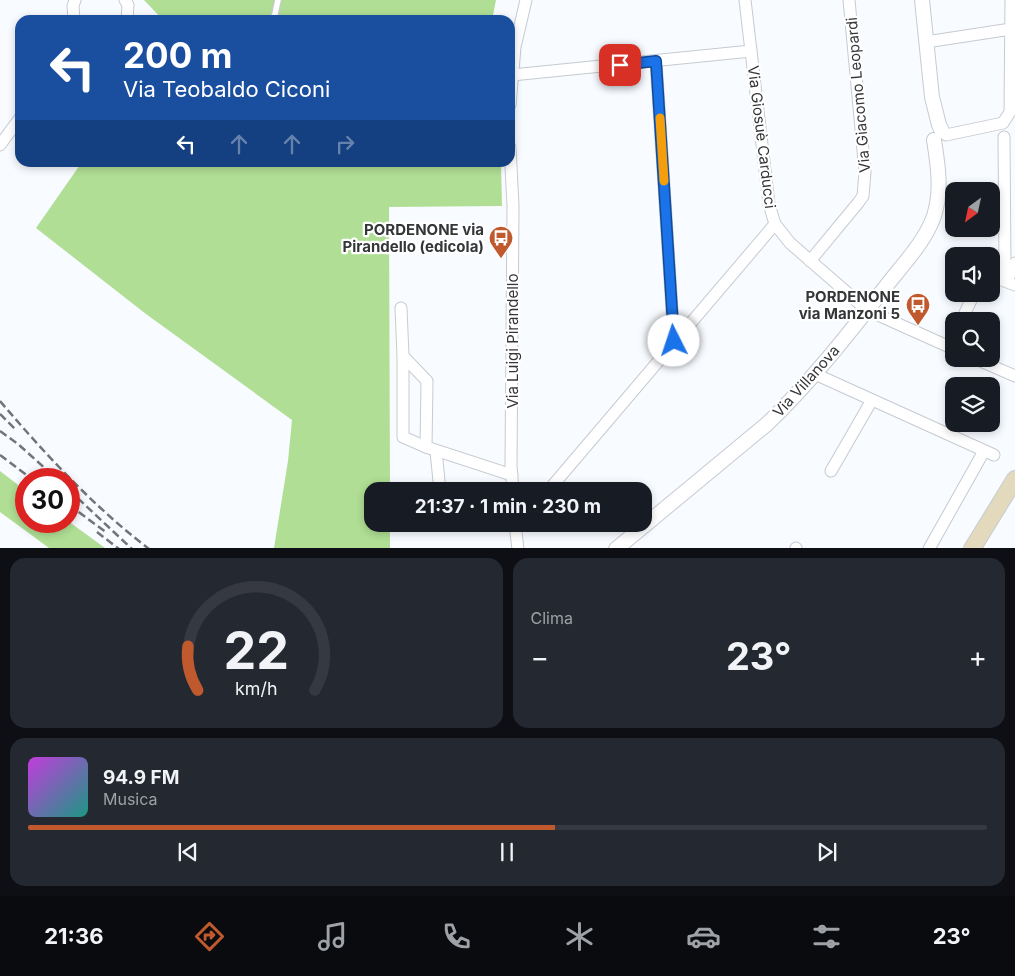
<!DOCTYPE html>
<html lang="it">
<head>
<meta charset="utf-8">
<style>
	body { margin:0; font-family:Inter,sans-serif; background:#242831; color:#f1f3f6; height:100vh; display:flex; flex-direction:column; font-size:19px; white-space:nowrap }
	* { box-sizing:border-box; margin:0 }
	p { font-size:16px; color:#9ea1a6 }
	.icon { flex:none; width:28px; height:28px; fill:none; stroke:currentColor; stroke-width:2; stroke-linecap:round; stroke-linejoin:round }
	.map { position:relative; height:548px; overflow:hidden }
	.sheet { display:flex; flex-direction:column; gap:10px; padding:10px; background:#0d0f14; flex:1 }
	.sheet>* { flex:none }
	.guide { position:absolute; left:15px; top:15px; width:500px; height:152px; border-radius:15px; box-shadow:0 2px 8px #0003; background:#1a4fa0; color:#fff; overflow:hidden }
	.needle { width:32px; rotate:213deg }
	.tools { position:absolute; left:945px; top:182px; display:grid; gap:10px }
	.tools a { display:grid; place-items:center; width:55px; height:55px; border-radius:10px; background:#171b24; box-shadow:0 2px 8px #0003; font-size:25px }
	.speed { position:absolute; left:15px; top:468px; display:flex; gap:10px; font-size:25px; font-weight:700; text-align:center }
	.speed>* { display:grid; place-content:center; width:65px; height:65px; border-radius:50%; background:#171b24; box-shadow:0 2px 8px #0003; line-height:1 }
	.speed .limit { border:8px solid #d22; background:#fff; color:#111 }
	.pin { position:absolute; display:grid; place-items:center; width:42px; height:42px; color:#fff; margin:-21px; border-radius:10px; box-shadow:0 2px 8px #0006 }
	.me { position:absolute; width:55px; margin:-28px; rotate:356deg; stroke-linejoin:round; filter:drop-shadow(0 0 4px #0008) }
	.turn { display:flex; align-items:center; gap:18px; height:105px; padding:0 25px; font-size:22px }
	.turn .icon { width:65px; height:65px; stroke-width:2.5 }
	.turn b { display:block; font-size:35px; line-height:42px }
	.lanes { display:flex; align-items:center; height:48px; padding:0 25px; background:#0003; justify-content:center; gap:25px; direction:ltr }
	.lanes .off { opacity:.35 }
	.big { font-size:38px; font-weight:700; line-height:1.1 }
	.sheet .tile { flex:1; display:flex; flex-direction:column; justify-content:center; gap:8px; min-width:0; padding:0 18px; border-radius:15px; background:#242831 }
	.sheet .dial { align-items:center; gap:0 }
	.dial svg { height:130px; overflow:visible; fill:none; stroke:#363941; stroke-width:7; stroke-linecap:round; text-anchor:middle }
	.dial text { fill:#f1f3f6; stroke:none }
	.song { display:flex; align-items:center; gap:15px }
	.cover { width:60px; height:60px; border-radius:8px; background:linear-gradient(135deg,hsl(290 70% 55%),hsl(170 70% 35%)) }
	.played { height:5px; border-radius:2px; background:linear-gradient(90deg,#c0592d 55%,#363941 55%) }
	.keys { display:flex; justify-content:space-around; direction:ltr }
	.heat { display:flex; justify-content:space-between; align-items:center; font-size:28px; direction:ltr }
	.sheet .tiles { flex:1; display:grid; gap:10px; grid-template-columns:1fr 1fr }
	.tile:last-child { grid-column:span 2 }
	.trip { position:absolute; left:364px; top:482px; width:288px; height:50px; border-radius:15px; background:#171b24; box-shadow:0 2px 8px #0003; font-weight:700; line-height:50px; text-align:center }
	.menu { display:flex; height:80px; justify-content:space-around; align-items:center; background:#090b0e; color:#9ea1a6 }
	.menu .icon { width:35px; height:35px }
	.menu .selected { color:#c0592d }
	.menu b { font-size:22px; color:#f1f3f6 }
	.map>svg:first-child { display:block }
	.green { fill:#b0de94 }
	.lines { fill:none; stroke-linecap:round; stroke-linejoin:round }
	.service-casing { stroke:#c6cbd1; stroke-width:8 }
	.minor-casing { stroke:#c6cbd1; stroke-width:13 }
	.tertiary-casing { stroke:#c6cbd1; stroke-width:16 }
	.secondary-casing { stroke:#c6cbd1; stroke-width:18 }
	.service { stroke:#fff; stroke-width:5.5 }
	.minor { stroke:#fff; stroke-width:11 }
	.tertiary { stroke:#fff; stroke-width:14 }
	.secondary { stroke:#e3dabe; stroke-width:16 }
	.rail { stroke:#727477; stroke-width:2.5; stroke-dasharray:8 4; stroke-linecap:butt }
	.route-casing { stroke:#114b97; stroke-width:12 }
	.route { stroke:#1a73e8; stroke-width:9 }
	.slow { stroke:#f59e0b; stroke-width:9 }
	.labels { text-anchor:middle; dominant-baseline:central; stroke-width:4.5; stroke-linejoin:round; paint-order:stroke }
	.street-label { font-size:15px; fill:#343638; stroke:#fff }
	.poi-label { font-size:15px; font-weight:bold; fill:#343638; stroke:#fff; text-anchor:end }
</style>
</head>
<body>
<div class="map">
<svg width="1015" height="549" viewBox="0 0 1015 549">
	<rect width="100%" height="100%" fill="#f8fbff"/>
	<g class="green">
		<path d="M 144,0 L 496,0 L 492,20 L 163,20 Z"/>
		<path d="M 82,162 L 501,163 L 502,206 L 389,207 L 390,491 L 372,491 L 372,524 L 390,524 L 390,548 L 274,548 L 288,461 L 292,420 L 146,314 L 36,228 Z"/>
		<path d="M 0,471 L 26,491 L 26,521 L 68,521 L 105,548 L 49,548 L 0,512 Z"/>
	</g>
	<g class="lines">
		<defs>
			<path id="service" d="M 272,20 L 275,14 L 278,0"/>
			<g id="minor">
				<path d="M 125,0 L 128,5 L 127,20"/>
				<path d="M 745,0 L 769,204 L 775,224 L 790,243 L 867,310 L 954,349"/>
				<path d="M 74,20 L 73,6 L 75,0"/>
				<path d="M 926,42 L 1011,29"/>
				<path d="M 656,61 L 674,341"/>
				<path d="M 512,75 L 751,51"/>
				<path d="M 510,105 L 515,47 L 526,0"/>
				<path d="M 946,135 L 1003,123 L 1010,112 L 1011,0"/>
				<path d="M 0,145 L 20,118"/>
				<path d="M 510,147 L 513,206 L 511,466 L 513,491"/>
				<path d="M 810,261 L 858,203 L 863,196 L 865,172 L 849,0"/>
				<path d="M 991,276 L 1015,285"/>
				<path d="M 1000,279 L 1005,265 L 1004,137"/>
				<path d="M 1007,281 L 1015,263"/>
				<path d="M 401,308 L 403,356 L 427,381 L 426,447 L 512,475"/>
				<path d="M 961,321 L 974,294"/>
				<path d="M 403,356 L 403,437 L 426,447"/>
				<path d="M 976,359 L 1015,376"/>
				<path d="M 815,374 L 994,455"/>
				<path d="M 436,451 L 440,491"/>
				<path d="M 831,471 L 872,400"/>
				<path d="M 548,491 L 775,224"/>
				<path d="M 515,524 L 518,549"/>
				<path d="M 796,548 L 796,549"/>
				<path d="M 929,549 L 984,451"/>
			</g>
			<g id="tertiary">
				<path d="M 922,0 L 932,97 L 939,125 L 942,131"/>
				<path d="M 616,549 L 767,424 C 811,382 849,333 887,285 C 903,264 925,242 934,216 C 942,191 938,165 934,140"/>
			</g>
			<path id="secondary" d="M 972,549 L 1015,479"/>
		</defs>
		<use href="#service" class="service-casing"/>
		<use href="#minor" class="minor-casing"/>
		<use href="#tertiary" class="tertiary-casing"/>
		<use href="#secondary" class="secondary-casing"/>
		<use href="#service" class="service"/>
		<use href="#minor" class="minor"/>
		<use href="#tertiary" class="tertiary"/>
		<use href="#secondary" class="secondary"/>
		<g class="rail">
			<path d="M 0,401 C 45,454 93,506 149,549"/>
			<path d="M 0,414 L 16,430"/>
			<path d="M 0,431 L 18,444 L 57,479"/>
			<path d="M 0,455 L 32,479"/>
			<path d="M 69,490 L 132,549"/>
			<path d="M 69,505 L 107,533"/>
			<path d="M 97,532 L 119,549"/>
		</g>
	</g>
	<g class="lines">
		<defs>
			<path id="route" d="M 620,65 L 656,61 L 674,341"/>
		</defs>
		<use href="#route" class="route-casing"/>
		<use href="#route" class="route"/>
		<path class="slow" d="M 660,118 L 664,181"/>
	</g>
	<defs>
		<symbol id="bus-pin" viewBox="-11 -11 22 30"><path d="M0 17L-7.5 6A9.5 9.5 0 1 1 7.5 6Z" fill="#c0592d" stroke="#fff"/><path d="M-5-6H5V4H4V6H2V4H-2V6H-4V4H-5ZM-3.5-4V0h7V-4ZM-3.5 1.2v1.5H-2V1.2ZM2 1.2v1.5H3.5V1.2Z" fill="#fff"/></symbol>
	</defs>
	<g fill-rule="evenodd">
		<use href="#bus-pin" x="487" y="224" width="28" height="38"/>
		<use href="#bus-pin" x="904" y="291" width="28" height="38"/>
	</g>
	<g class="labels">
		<g class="street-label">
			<text transform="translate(858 95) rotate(-95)">Via Giacomo Leopardi</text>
			<text transform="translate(762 137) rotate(83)">Via Giosuè Carducci</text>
			<text transform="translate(512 341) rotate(-90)">Via Luigi Pirandello</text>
			<text transform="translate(806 381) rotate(-48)">Via Villanova</text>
		</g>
		<g class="poi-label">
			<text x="484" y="229">PORDENONE via<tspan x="484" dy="17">Pirandello (edicola)</tspan></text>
			<text x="900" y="296">PORDENONE<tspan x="900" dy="17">via Manzoni 5</tspan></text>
		</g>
	</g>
</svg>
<div class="tools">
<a><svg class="needle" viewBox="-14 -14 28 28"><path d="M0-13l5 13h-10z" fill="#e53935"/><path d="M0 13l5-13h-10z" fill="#9ea1a6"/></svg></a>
<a><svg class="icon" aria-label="sound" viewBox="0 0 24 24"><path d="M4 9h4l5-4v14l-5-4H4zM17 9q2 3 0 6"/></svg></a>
<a><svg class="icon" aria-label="search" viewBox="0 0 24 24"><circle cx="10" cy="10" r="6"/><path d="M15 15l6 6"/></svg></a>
<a><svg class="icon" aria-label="layers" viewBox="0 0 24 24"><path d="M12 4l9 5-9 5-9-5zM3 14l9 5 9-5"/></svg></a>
</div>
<div class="speed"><div class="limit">30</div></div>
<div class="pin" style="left:620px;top:65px;background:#d93025"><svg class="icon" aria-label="arrive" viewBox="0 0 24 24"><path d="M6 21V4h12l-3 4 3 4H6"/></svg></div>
<svg class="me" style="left:674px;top:341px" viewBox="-20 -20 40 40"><circle r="19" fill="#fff"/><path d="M0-13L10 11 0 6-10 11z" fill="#1a73e8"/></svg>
<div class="trip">21:37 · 1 min · 230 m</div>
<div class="guide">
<div class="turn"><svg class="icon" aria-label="left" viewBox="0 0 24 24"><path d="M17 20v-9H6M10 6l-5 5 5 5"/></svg><div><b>200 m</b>Via Teobaldo Ciconi</div></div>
<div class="lanes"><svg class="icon" aria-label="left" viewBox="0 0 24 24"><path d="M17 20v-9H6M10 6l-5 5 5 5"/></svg><svg class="icon off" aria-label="ahead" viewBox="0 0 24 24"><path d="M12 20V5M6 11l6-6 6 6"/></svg><svg class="icon off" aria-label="ahead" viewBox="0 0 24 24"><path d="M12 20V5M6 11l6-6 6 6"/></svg><svg class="icon off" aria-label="right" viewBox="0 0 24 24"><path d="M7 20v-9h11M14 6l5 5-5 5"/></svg></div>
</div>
</div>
<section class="sheet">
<div class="tiles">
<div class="tile dial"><svg viewBox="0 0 100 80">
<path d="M14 69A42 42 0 1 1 86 69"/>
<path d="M14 69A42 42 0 0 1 8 42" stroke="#c0592d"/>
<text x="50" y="56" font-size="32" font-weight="700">22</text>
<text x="50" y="72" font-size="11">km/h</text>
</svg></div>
<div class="tile"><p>Clima</p>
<div class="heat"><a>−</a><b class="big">23°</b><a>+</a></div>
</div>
<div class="tile">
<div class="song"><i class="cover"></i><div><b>94.9 FM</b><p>Musica</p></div></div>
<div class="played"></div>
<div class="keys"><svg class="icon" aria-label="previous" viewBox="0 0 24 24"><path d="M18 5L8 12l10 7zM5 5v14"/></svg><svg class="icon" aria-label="pause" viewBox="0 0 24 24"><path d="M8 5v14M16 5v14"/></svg><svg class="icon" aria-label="next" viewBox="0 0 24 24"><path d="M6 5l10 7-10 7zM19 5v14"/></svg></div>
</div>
</div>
</section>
<nav class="menu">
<b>21:36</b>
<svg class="icon selected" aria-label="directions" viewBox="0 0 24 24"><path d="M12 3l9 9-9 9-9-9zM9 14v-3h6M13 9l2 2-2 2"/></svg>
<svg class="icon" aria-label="music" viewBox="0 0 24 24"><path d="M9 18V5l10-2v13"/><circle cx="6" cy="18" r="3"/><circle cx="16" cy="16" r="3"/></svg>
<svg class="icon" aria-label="phone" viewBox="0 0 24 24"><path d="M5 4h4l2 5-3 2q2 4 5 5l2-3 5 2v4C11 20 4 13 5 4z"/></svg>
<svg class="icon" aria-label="climate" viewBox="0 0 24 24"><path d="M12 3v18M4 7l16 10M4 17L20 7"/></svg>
<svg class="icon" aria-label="car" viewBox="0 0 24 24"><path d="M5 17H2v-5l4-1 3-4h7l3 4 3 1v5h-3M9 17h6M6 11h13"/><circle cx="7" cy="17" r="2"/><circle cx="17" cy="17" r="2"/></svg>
<svg class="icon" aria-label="filters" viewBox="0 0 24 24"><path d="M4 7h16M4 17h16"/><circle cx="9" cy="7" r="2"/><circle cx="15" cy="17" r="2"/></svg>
<b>23°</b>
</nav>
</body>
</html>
